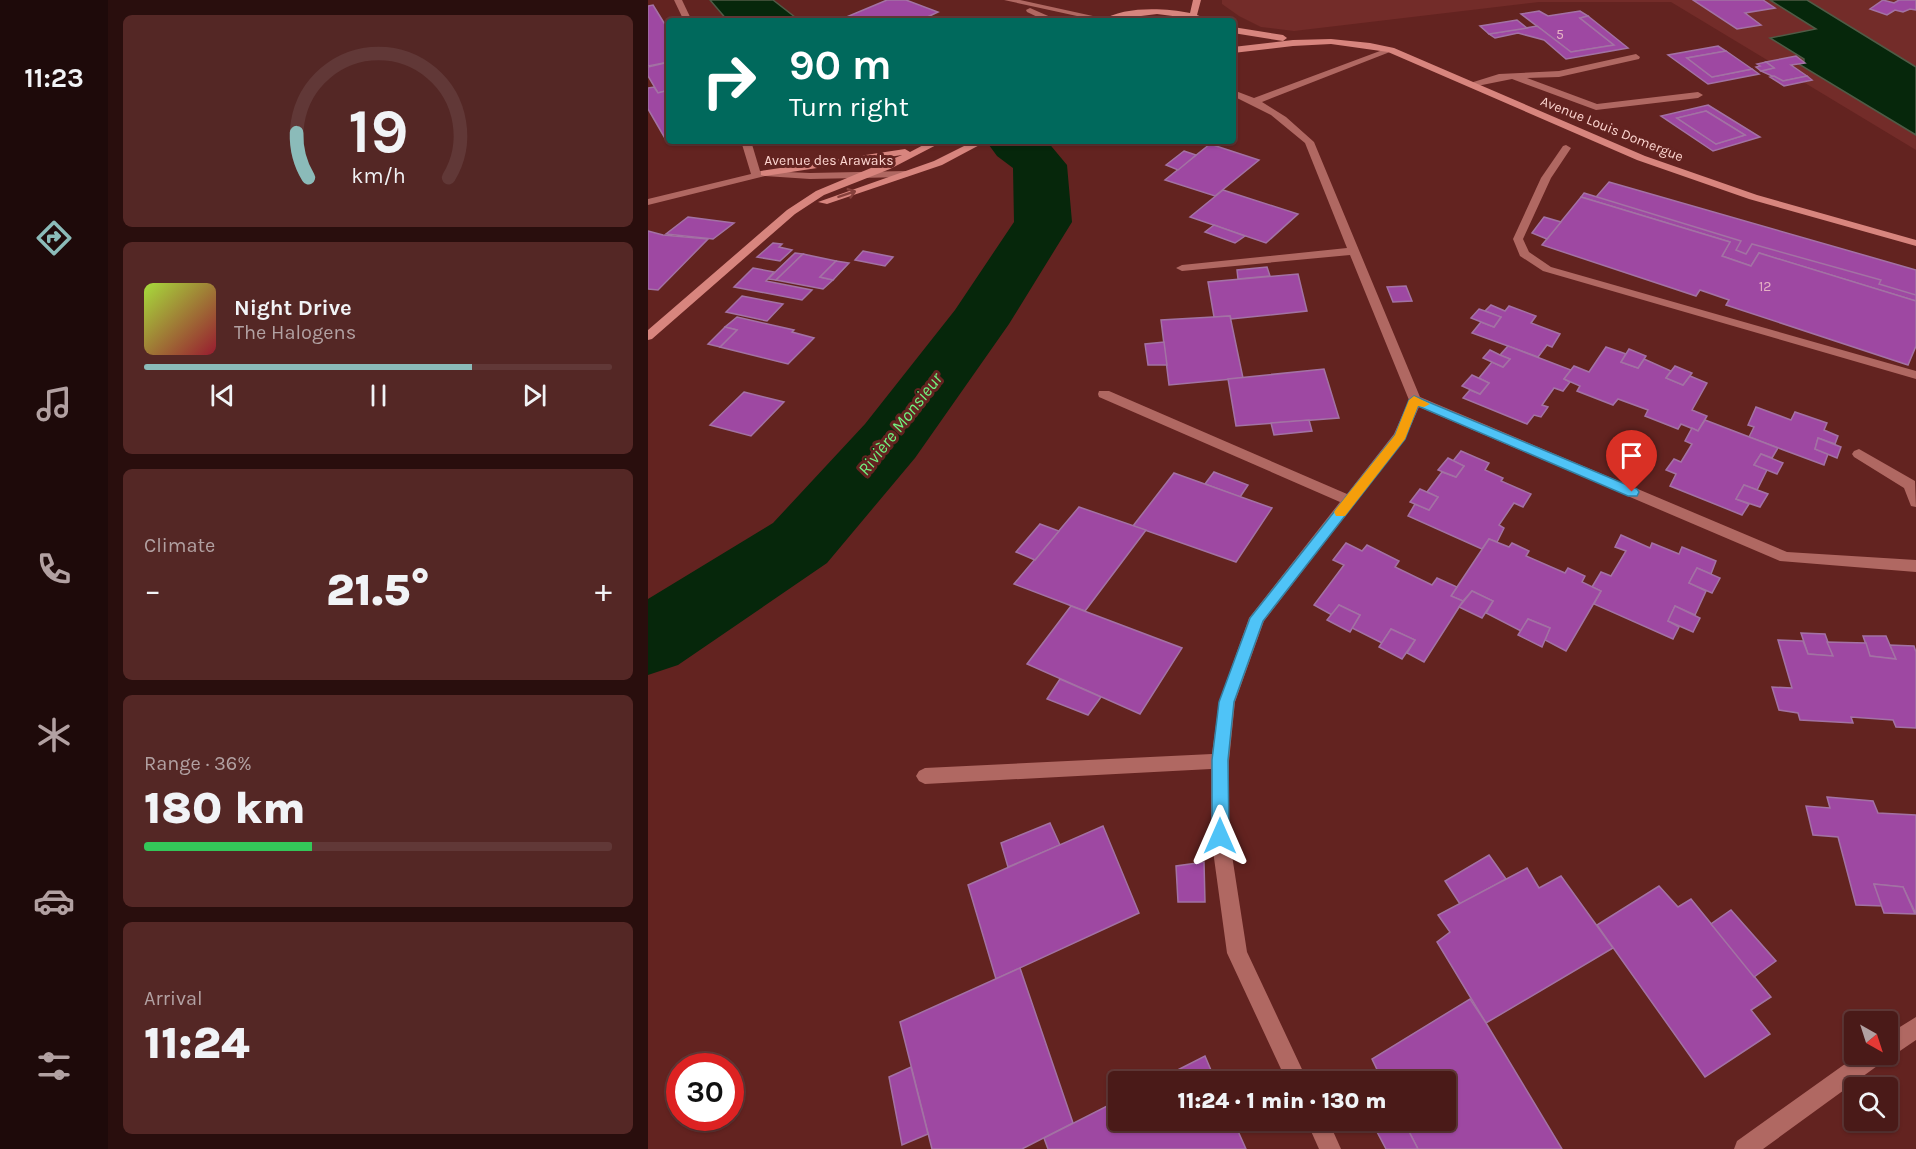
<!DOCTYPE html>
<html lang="en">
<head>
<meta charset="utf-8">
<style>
	body { margin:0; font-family:Karla,sans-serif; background:#542725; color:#f1f3f6; height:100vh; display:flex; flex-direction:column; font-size:22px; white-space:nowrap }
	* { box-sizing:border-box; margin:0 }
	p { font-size:20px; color:#b2a1a2 }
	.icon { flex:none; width:33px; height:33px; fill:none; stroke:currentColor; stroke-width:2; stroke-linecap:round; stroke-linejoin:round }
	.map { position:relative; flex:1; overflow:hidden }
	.panel { display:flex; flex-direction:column; gap:15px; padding:15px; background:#290e0d; width:540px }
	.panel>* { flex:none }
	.guide { position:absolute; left:18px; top:18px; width:570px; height:126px; border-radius:6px; box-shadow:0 2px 4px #0004,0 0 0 2px #613837; background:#00695c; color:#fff; overflow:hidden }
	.needle { width:39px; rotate:141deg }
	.controls { position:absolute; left:1196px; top:1011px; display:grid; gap:12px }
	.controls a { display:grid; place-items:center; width:54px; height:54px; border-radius:6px; background:#4a1a18; box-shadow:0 2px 4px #0004,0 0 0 2px #613837; font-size:30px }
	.speed { position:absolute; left:18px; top:1053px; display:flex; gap:12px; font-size:30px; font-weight:700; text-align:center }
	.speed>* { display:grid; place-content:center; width:78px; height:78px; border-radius:50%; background:#4a1a18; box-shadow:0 2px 4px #0004,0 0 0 2px #613837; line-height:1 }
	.speed .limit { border:9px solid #d22; background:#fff; color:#111 }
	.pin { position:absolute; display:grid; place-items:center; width:51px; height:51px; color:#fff; margin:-62px -26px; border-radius:50% 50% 50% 0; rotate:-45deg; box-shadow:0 0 6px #0007 }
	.pin .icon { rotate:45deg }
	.me { position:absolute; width:66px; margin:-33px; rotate:0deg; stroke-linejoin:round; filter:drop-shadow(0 0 4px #0008) }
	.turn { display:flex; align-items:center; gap:21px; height:126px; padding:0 24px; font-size:27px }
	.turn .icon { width:78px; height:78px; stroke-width:2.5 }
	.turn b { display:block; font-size:42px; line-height:51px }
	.big { font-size:45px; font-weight:800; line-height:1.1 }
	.panel .widget { flex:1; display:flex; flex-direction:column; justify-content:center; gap:9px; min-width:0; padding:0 21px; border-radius:9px; background:#542725 }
	.panel .dial { align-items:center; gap:0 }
	.dial svg { height:156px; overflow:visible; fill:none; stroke:#613837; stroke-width:7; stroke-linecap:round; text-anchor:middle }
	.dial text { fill:#f1f3f6; stroke:none }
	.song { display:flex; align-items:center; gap:18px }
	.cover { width:72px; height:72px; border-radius:9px; background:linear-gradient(135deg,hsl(80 70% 55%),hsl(350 70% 35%)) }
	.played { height:6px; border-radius:3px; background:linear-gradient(90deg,#8bbbb9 70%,#613837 70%) }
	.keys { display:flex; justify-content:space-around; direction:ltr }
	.heat { display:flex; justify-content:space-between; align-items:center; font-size:33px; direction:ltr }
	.charge { height:9px; border-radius:4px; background:linear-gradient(90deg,#34c759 36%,#613837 0) }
	.trip { position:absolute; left:460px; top:1071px; width:348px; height:60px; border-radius:6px; background:#4a1a18; box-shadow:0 2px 4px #0004,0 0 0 2px #613837; font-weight:800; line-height:60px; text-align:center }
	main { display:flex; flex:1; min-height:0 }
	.tab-bar { display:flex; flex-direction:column; width:108px; justify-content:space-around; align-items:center; background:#1e0a0a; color:#b2a1a2 }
	.tab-bar .icon { width:42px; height:42px }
	.tab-bar .current { color:#8bbbb9 }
	.tab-bar b { font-size:27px; color:#f1f3f6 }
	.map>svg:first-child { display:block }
	.built { fill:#732c29 }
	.water { fill:#06270b; stroke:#505b46; stroke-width:1.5 }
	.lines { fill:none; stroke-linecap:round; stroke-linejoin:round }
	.river { fill:#06270b; fill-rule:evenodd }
	.building { fill:#9e48a2; stroke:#a372a4; stroke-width:1.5; fill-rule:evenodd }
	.minor { fill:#b06862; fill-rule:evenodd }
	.major { fill:#d8857e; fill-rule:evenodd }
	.oneway { stroke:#86403c }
	.route { fill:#4fc3f7; stroke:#337fa1; stroke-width:1.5 }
	.slow { fill:#f59e0b }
	.labels { text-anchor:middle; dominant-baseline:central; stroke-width:6; stroke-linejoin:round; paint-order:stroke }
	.number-label { font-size:14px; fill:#e5b2c4 }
	.far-street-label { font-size:14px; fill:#fdd5d0; stroke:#632320 }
	.water-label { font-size:18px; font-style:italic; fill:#71f17f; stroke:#632320 }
</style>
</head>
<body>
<main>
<nav class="tab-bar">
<b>11:23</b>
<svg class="icon current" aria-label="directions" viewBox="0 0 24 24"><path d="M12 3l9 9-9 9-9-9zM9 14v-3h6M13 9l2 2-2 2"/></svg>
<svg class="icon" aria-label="music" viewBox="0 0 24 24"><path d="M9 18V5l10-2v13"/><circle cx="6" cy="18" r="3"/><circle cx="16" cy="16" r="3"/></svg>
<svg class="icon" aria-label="phone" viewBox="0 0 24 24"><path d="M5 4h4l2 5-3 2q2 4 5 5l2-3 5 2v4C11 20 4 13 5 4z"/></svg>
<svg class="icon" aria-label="climate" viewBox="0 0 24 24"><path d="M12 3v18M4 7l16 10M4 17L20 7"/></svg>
<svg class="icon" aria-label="car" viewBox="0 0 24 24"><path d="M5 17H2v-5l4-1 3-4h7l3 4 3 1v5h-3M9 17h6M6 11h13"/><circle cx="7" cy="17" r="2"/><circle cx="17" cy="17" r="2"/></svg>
<svg class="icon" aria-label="filters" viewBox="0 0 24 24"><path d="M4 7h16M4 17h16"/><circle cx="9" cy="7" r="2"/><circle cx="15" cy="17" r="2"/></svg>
</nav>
<section class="panel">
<div class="widget dial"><svg viewBox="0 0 100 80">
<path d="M14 69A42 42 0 1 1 86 69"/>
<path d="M14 69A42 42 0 0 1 8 46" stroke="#8bbbb9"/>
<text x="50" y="56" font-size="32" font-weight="700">19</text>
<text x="50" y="72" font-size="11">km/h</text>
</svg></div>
<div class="widget">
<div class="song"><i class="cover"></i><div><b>Night Drive</b><p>The Halogens</p></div></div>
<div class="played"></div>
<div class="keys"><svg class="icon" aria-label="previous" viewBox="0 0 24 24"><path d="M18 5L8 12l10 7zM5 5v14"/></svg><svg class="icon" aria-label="pause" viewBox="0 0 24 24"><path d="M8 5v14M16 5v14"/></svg><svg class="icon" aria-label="next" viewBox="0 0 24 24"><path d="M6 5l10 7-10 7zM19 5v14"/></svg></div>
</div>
<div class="widget"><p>Climate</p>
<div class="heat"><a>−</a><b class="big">21.5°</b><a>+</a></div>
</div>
<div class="widget"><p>Range · 36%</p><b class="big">180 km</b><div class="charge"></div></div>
<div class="widget"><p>Arrival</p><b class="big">11:24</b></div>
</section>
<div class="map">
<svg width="1268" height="1149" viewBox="0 0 1268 1149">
	<rect width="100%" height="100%" fill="#632320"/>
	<path class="built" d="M 574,0 L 1268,0 L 1268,150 L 1023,2 L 891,2 L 646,31 L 613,27 L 591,16 L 574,4 Z"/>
	<g class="water">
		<path d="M 62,0 L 125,0 L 152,21 L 80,21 Z"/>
		<path d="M 1122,0 L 1159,0 L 1268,67 L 1268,135 L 1149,63 L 1156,62 L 1156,59 L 1122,38 L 1168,29 Z"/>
	</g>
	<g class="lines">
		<path class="river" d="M 344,141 L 399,141 L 419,165 L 424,222 L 361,324 L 267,458 L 179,563 L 30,665 L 0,675 L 0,599 L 125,523 L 217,424 L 307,310 L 366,222 L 365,168 L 349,156 L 341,145 Z"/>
	</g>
	<g class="building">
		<path d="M 239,0 L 258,0 L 290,12 L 271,21 L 189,21 Z"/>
		<path d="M 1045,0 L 1115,0 L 1127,8 L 1097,13 L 1113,25 L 1089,29 Z"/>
		<path d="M 1235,0 L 1246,3 L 1251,0 L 1268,0 L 1268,10 L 1262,9 L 1255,12 L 1247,10 L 1239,15 L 1222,9 Z"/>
		<path d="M 5,5 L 21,31 L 21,62 L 0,66 L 0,6 Z"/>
		<path d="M 891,11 L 900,16 L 932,11 L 940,16 L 932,18 L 966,45 L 923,52 L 873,14 Z"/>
		<path d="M 940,16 L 980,48 L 918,59 L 896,40 L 870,33 L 847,38 L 841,34 L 889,26 L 923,52 L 966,45 L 932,18 Z"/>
		<path d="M 869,20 L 879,28 L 841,34 L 832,26 Z"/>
		<path d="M 1070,46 L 1078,51 L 1039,58 L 1064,77 L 1104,69 L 1111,74 L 1060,84 L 1020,55 Z"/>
		<path d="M 1078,51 L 1104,69 L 1064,77 L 1039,58 Z"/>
		<path d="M 1148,56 L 1157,63 L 1143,65 L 1159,76 L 1135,81 L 1113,71 L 1126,68 L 1118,62 Z"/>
		<path d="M 21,62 L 21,90 L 10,93 L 0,76 L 0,67 Z"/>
		<path d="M 1118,62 L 1126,68 L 1113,71 L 1108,67 L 1112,66 L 1109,64 Z"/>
		<path d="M 1126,76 L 1135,81 L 1159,76 L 1164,80 L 1136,86 L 1122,77 Z"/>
		<path d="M 6,87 L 10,93 L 21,90 L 21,139 L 18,140 L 0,109 L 0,88 Z"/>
		<path d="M 1060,105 L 1112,137 L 1065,151 L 1013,116 ZM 1058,111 L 1097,135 L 1068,144 L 1029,118 Z"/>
		<path d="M 1058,111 L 1097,135 L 1068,144 L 1029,118 Z"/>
		<path d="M 562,144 L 611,160 L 567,196 L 517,180 Z"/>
		<path d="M 536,151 L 548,155 L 530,170 L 518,165 Z"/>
		<path d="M 961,182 L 1268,270 L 1268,343 L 917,233 Z"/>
		<path d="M 575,190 L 650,214 L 618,243 L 542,217 Z"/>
		<path d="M 936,193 L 1093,241 L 1088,250 L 1098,254 L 1104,244 L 1233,280 L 1231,284 L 1268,295 L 1268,301 L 1111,253 L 1103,266 L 1074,256 L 1082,242 L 933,197 Z"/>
		<path d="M 933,197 L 1082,242 L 1074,256 L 1103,266 L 1111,253 L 1268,301 L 1268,346 L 1260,365 L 1078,305 L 1081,300 L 1052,290 L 1048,296 L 894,245 Z"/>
		<path d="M 40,217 L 86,223 L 65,239 L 18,234 Z"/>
		<path d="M 896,217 L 913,222 L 899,239 L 884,233 Z"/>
		<path d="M 566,225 L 597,236 L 587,243 L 557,232 Z"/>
		<path d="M 0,231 L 15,235 L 60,239 L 10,290 L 0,289 Z"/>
		<path d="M 125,243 L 134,244 L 131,247 L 144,250 L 132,261 L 109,257 Z"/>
		<path d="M 215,251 L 245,257 L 237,266 L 207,260 Z"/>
		<path d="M 147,253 L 155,254 L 128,280 L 120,279 Z"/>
		<path d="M 155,254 L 188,261 L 172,277 L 185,280 L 175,289 L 128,280 Z"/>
		<path d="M 188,261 L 201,263 L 185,280 L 172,277 Z"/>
		<path d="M 619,267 L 622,276 L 590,279 L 589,270 Z"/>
		<path d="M 105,268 L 126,272 L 118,281 L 164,290 L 154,300 L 86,287 Z"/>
		<path d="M 650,274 L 659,311 L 583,319 L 582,316 L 566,317 L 560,282 Z"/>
		<path d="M 758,286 L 764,301 L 745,302 L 739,287 Z"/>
		<path d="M 94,296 L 135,304 L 119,321 L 78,312 Z"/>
		<path d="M 843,305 L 857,311 L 861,306 L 888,316 L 883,323 L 912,334 L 904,347 L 899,345 L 890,357 L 824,333 L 833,322 L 846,327 L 853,317 L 837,311 Z"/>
		<path d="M 831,309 L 837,311 L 853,317 L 846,327 L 823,318 Z"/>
		<path d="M 582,316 L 595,378 L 521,385 L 513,320 Z"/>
		<path d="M 89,317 L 146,330 L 144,332 L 166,338 L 140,364 L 72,347 L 89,330 L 77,327 Z"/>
		<path d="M 77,327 L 89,330 L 72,347 L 60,344 Z"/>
		<path d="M 516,342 L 519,365 L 500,365 L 497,344 Z"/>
		<path d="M 860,346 L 923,370 L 916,379 L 922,382 L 915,391 L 906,388 L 894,405 L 900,407 L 893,417 L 886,415 L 879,424 L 815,398 L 822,390 L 832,394 L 841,383 L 831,378 L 844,362 L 855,367 L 862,359 L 852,355 Z"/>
		<path d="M 958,347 L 978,354 L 973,362 L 990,368 L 996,359 L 1023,371 L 1018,378 L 1035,385 L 1042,376 L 1059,383 L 1044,410 L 1059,416 L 1050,431 L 1033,424 L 1030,429 L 997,416 L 1000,410 L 970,399 L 965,405 L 929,391 L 932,386 L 916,379 L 926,366 L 941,372 Z"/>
		<path d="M 981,349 L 998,356 L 990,368 L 973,362 Z"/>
		<path d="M 842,350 L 852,355 L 862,359 L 855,367 L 835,358 Z"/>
		<path d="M 1027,366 L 1044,373 L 1035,385 L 1018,378 Z"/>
		<path d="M 676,369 L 691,418 L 588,426 L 580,379 Z"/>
		<path d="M 824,375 L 841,383 L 832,394 L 814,386 Z"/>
		<path d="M 96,392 L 136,402 L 103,436 L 62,425 Z"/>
		<path d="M 1108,407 L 1143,420 L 1147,412 L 1179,423 L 1176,430 L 1190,436 L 1187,444 L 1170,438 L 1167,449 L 1180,454 L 1176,465 L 1101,437 L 1106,427 L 1100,425 Z"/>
		<path d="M 661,420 L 664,431 L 626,435 L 623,423 Z"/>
		<path d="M 1057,420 L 1130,448 L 1124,458 L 1113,454 L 1106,465 L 1119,470 L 1109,490 L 1096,485 L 1088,499 L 1101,504 L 1094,515 L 1022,486 L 1028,474 L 1018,470 L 1026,459 L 1033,462 L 1044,444 L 1037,441 L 1044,428 L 1050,431 Z"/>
		<path d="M 1170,438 L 1193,447 L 1189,458 L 1167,449 Z"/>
		<path d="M 813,451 L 841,463 L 837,470 L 855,478 L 853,481 L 883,494 L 875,507 L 866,503 L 851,525 L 856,528 L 849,542 L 841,539 L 834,549 L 760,516 L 767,504 L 781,510 L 790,497 L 779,492 L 794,472 L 808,477 L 816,466 L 805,461 Z"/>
		<path d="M 1113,454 L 1135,463 L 1129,474 L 1106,465 Z"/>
		<path d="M 800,458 L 816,466 L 808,477 L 790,470 Z"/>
		<path d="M 566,472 L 600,485 L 592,497 L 557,484 Z"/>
		<path d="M 526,473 L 624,508 L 588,562 L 485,526 Z"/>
		<path d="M 1096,485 L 1120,494 L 1112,507 L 1088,499 Z"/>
		<path d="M 772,489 L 790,497 L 781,510 L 762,502 Z"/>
		<path d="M 431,507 L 498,530 L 437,611 L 366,584 Z"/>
		<path d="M 392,524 L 411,531 L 387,560 L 368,552 Z"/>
		<path d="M 973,535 L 1002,548 L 1004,543 L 1031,554 L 1034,547 L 1068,561 L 1063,574 L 1049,568 L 1041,583 L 1058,591 L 1047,615 L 1027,606 L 1020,621 L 1031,627 L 1025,639 L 946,604 L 953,591 L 944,587 L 953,572 L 963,576 L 978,551 L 967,547 Z"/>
		<path d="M 841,539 L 861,547 L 864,543 L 881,551 L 878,556 L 917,573 L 920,568 L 937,576 L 934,582 L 953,591 L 918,651 L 897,640 L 902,628 L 880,619 L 873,631 L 838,613 L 845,601 L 824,591 L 815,601 L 803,596 Z"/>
		<path d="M 698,543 L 714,551 L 719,545 L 751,561 L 747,567 L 784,585 L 789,578 L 809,587 L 803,596 L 815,601 L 776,662 L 759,653 L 767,640 L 743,629 L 734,643 L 704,628 L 712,615 L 691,605 L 684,615 L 666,605 L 696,565 L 685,560 Z"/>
		<path d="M 1049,568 L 1072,578 L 1064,593 L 1041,583 Z"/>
		<path d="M 824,591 L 845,601 L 834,618 L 811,607 Z"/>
		<path d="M 691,605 L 712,615 L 702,632 L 679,620 Z"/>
		<path d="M 423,606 L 534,648 L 492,714 L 379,664 Z"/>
		<path d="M 1027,606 L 1052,618 L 1045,632 L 1020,621 Z"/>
		<path d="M 880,619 L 902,628 L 894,647 L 870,635 Z"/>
		<path d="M 743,629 L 767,640 L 754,659 L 731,647 Z"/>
		<path d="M 1153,633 L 1177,634 L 1185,656 L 1160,654 Z"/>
		<path d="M 1215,636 L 1238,636 L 1248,659 L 1222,656 Z"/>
		<path d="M 1130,640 L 1155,641 L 1160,654 L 1185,656 L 1179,642 L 1218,643 L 1222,656 L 1248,659 L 1242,645 L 1266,646 L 1268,652 L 1268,728 L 1248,727 L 1245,720 L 1203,717 L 1205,723 L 1152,720 L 1150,713 L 1131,710 L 1124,687 L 1144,688 Z"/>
		<path d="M 412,679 L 453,697 L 440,715 L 399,699 Z"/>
		<path d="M 1179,797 L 1225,801 L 1230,813 L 1268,815 L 1268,914 L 1255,887 L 1226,884 L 1235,906 L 1208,905 L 1190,837 L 1165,835 L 1158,806 L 1182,808 Z"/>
		<path d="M 402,823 L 412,845 L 360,867 L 353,843 Z"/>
		<path d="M 455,826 L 491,913 L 348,979 L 320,885 Z"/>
		<path d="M 841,855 L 858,879 L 812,904 L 797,881 Z"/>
		<path d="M 556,862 L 557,902 L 530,902 L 528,866 Z"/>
		<path d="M 879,868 L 891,888 L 913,876 L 965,948 L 838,1023 L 789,942 L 802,932 L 790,915 Z"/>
		<path d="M 1226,884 L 1255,887 L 1267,914 L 1236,913 Z"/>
		<path d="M 1011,886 L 1030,907 L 1043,899 L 1123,997 L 1103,1010 L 1122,1034 L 1057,1077 L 949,925 Z"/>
		<path d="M 1083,910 L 1128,961 L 1106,977 L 1063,924 Z"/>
		<path d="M 372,968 L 425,1123 L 374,1149 L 284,1149 L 252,1022 Z"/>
		<path d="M 822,999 L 838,1023 L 914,1149 L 770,1149 L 755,1120 L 798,1120 L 798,1082 L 735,1082 L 724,1059 Z"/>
		<path d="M 557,1056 L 568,1082 L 506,1082 Z"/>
		<path d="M 263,1067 L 280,1134 L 254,1145 L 241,1077 Z"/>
		<path d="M 471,1100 L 471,1120 L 585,1120 L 598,1149 L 400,1149 L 396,1138 Z"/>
		<path d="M 742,1120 L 755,1120 L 770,1149 L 738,1149 L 727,1128 Z"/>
	</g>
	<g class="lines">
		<g class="minor">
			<path d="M 26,0 L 34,0 L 44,21 L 36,21 Z"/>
			<path d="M 356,0 L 372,0 L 463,20 L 452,21 Z"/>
			<path d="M 382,8 L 407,19 L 408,21 L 398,21 L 379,12 L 378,10 Z"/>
			<path d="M 740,48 L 747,50 L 614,102 L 638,117 L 666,142 L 772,397 L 1139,552 L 1268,560 L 1268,572 L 1132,561 L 771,407 L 757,439 L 616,621 L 587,702 L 581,761 L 581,836 L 599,952 L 660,1082 L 639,1082 L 579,953 L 563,836 L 563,769 L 277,784 L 271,781 L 268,776 L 271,771 L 277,768 L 564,754 L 571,702 L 601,618 L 692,502 L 451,397 L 450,394 L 451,391 L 461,391 L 699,494 L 746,434 L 761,400 L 702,255 L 534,271 L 528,268 L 534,265 L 699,248 L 657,143 L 623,115 L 585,96 L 585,90 L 606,98 Z"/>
			<path d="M 988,54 L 992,57 L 991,59 L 911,77 L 879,78 L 949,104 L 1050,92 L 1055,95 L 1050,98 L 948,110 L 864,79 L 824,87 L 819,84 L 851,74 L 911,71 Z"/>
			<path d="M 93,141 L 103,141 L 112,171 L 162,173 L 258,171 L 263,174 L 258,177 L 162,179 L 117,176 L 0,205 L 0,199 L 103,174 Z"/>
			<path d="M 918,145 L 923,148 L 903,178 L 875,239 L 881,252 L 903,267 L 1268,371 L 1268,379 L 895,271 L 872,256 L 865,239 L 893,178 L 915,146 Z"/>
			<path d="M 1211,449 L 1267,481 L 1268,507 L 1263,506 L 1256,488 L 1206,457 L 1204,454 L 1206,451 Z"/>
			<path d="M 1268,1017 L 1268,1040 L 1246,1055 L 1238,1058 L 1236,1061 L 1115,1149 L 1086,1149 L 1089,1141 L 1211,1054 L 1239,1054 L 1239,1035 Z"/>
			<path d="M 658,1120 L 680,1120 L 693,1149 L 671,1149 Z"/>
		</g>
		<g class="major">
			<path d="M 545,0 L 553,0 L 549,15 L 564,21 L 509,14 L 453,21 C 475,6 516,8 542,13 Z"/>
			<path d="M 585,27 L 635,35 L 639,38 L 635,41 L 585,33 Z"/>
			<path d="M 683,39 L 722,43 L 746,48 L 997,156 L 1109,195 L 1268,240 L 1268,246 L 1101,199 L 989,160 L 740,52 L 683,44 L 645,46 L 585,53 L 585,47 L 645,40 Z"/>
			<path d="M 283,141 L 296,141 L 242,169 L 176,195 L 147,214 L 4,339 L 0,340 L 0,330 L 139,210 L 168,191 L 254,155 L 117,176 L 113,175 L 113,171 L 257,149 L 262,152 Z"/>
			<path d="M 326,141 L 339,141 L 294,165 L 179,204 L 170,202 L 286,161 Z"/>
		</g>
	</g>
	<defs><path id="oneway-shaft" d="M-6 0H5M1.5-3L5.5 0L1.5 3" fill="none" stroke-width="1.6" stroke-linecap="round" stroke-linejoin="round" transform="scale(1.5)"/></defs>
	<use class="oneway" href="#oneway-shaft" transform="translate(199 194) rotate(-18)"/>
	<path class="route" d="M 766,396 L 989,489 L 991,492 L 989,496 L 980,496 L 770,406 L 757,439 L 615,621 L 586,702 L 580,760 L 581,836 L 578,841 L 572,843 L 567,841 L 564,836 L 564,760 L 571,702 L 602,618 L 747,435 L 761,400 Z"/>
	<path class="slow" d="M 766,396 L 782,404 L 776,407 L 770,406 L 757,439 L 697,516 L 688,516 L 686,512 L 688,509 L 747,435 L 761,400 Z"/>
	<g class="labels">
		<g class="number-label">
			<text x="912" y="34">5</text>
			<text x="1117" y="286">12</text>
		</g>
		<g class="far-street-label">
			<text transform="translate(964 129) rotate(22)">Avenue Louis Domergue</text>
			<text x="181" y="160">Avenue des Arawaks</text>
		</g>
		<g class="water-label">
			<text transform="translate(252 424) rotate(-52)">Rivière Monsieur</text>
		</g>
	</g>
</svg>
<div class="controls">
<a><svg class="needle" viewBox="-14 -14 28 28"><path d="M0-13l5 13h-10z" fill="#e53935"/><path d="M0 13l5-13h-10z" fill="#b2a1a2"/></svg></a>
<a><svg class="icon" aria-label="search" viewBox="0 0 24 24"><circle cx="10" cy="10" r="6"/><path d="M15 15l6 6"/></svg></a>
</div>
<div class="speed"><div class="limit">30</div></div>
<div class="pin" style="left:984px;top:492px;background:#d93025"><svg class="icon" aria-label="arrive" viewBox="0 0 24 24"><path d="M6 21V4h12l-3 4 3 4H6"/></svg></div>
<svg class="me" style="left:572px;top:836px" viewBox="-20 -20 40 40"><path d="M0-17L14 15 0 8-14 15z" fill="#4fc3f7" stroke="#fff" stroke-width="4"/></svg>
<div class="trip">11:24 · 1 min · 130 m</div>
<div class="guide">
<div class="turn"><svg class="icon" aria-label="right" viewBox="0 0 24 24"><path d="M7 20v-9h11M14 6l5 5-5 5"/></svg><div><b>90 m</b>Turn right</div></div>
</div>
</div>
</main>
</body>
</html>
